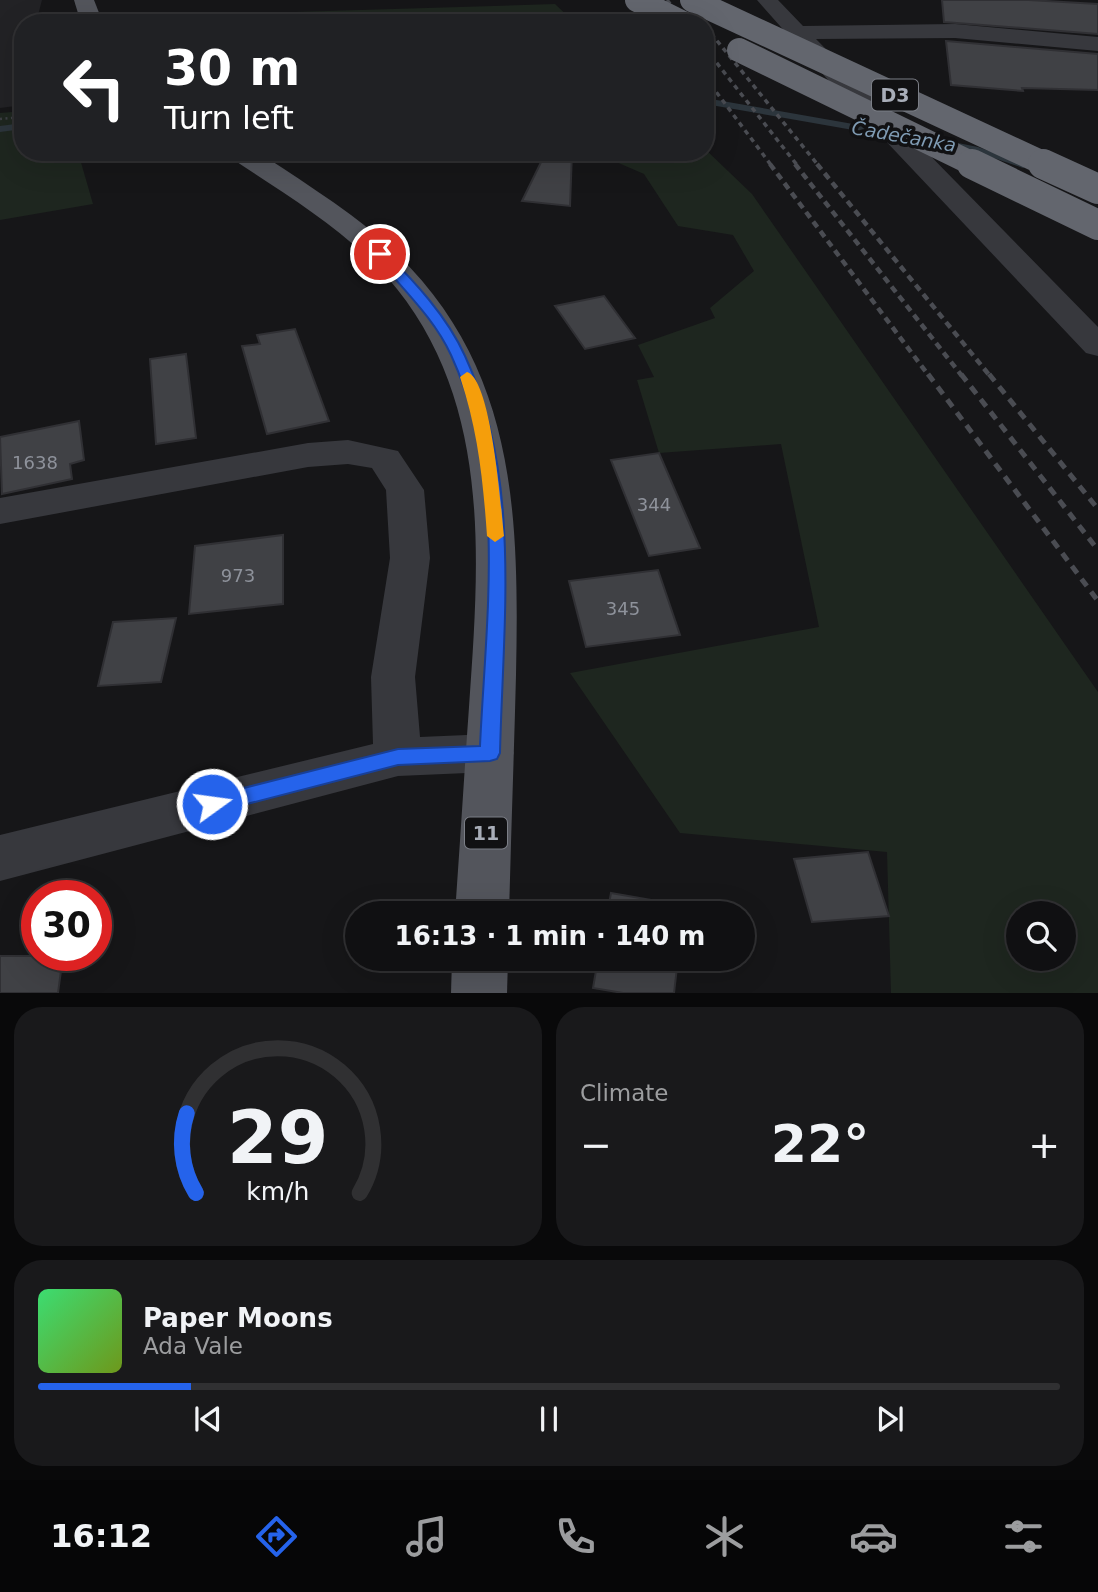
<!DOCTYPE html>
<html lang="en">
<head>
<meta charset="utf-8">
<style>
	body { margin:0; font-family:"DejaVu Sans",sans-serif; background:#19191b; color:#f1f3f6; height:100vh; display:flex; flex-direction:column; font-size:26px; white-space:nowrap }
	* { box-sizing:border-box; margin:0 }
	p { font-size:23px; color:#9c9d9f }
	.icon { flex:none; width:38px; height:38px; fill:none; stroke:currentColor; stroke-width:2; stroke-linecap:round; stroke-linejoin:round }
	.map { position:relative; height:993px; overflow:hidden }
	.drawer { display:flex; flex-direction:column; gap:14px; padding:14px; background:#09090a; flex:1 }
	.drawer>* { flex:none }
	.guide { position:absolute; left:14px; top:14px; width:700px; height:147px; border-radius:28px; box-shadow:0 7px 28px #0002,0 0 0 2px #303032; background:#202124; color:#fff; overflow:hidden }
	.buttons { position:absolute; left:1006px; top:901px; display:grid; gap:14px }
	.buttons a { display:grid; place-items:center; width:70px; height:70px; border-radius:50%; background:#101012; box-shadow:0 7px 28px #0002,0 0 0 2px #303032; font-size:35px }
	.speed { position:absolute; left:21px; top:880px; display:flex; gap:14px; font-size:35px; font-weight:700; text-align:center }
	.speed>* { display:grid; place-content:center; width:91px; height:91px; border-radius:50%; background:#101012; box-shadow:0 7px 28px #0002,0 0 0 2px #303032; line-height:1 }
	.speed .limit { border:10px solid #d22; background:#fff; color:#111 }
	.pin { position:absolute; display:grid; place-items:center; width:60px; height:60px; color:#fff; margin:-30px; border:4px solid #fff; border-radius:50%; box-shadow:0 2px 7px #0007 }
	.me { position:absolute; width:77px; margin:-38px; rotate:76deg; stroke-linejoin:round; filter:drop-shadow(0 0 5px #0008) }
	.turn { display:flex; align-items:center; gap:24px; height:147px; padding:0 35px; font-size:32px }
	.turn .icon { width:91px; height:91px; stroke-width:2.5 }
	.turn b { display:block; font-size:49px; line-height:60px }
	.big { font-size:52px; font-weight:800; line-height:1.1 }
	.drawer .card { flex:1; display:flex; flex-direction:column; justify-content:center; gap:10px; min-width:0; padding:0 24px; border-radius:28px; background:#19191b }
	.drawer .dial { align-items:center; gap:0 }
	.dial svg { height:182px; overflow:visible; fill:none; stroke:#303032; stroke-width:7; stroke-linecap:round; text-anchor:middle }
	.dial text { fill:#f1f3f6; stroke:none }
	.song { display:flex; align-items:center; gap:21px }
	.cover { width:84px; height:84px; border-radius:10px; background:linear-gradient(135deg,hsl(140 70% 55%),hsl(80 70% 35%)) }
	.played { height:7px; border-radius:4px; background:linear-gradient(90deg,#2563eb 15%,#303032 15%) }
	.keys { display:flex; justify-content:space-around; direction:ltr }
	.heat { display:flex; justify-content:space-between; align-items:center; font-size:38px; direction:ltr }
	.drawer .tiles { flex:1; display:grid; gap:14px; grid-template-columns:1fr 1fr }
	.card:last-child { grid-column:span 2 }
	.trip { position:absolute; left:345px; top:901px; width:410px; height:70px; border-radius:35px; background:#101012; box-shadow:0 7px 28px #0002,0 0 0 2px #303032; font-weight:800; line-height:70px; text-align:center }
	.tabs { display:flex; height:112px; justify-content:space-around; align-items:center; background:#060607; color:#9c9d9f }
	.tabs .icon { width:49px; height:49px }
	.tabs .current { color:#2563eb }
	.tabs b { font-size:32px; color:#f1f3f6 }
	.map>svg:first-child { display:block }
	.built { fill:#222225 }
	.green { fill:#1e261f; fill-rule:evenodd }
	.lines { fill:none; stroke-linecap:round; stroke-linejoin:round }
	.stream { fill:#2c353c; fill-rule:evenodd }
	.building { fill:#404145; stroke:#303034; stroke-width:2 }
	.path { stroke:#3d3f44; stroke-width:2.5; stroke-dasharray:2 3.5; stroke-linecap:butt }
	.minor { fill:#37383d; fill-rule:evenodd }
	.tertiary { fill:#37383d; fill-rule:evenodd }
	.primary { fill:#53555c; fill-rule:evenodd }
	.rail-far2 { stroke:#4a4c52; stroke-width:3.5; stroke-dasharray:5 4.5; stroke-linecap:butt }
	.rail-far1 { stroke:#4a4c52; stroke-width:4.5; stroke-dasharray:7 5; stroke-linecap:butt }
	.rail { stroke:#4a4c52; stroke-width:5; stroke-dasharray:9 7; stroke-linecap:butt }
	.motorway-bridge-far1 { stroke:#63666e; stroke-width:24 }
	.motorway-bridge { stroke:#63666e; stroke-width:30 }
	.route { fill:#2563eb; stroke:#184099; stroke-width:2 }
	.slow { fill:#f59e0b }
	.labels { text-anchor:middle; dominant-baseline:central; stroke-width:7; stroke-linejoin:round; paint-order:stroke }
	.number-label { font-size:18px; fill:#8e929b }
	.shield { fill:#111113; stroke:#7b7e86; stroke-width:2 }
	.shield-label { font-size:19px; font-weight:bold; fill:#a8adb8 }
	.far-water-label { font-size:19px; font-style:italic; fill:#7f9bb3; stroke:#111113 }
</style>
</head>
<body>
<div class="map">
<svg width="1098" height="994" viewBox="0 0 1098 994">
	<rect width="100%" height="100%" fill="#161618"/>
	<path class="built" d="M 0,0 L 42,0 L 36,23 L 23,23 L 23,105 L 0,108 Z"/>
	<g class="green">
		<path d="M 555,4 L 575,23 L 300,23 L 294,12 Z"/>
		<path d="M 23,111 L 23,152 L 78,152 L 93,204 L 0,220 L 0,113 Z"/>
		<path d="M 705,149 L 752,194 L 1098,692 L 1098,993 L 891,993 L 887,852 L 680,833 L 570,673 L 819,627 L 781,444 L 659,453 L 637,380 L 654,377 L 638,345 L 715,318 L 710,308 L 754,271 L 733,235 L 678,226 L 644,174 L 607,158 L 517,152 L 705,152 ZM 1018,914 L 1064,914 L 1064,959 L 1018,959 Z"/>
	</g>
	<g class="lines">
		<g class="stream">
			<path d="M 705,98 L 893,131 L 898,134 L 893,137 L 705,104 Z"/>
			<path d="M 23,123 L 23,129 L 0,132 L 0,126 Z"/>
			<path d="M 948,141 L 978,147 L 1028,165 L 1023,168 L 973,151 L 945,146 L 945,142 Z"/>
		</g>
	</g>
	<g class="building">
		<path d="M 942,0 L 1029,0 L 1098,4 L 1098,34 L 944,22 Z"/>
		<path d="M 946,41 L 1098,54 L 1098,90 L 1022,88 L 1023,91 L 951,85 Z"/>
		<path d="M 546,152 L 572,152 L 570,206 L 522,201 Z"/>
		<path d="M 604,296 L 635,338 L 585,349 L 555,306 Z"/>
		<path d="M 295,329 L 329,421 L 267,434 L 242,346 L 260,344 L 257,335 Z"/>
		<path d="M 186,354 L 196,438 L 156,444 L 150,359 Z"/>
		<path d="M 79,421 L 84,460 L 70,464 L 72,479 L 2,494 L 0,437 Z"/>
		<path d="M 659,453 L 700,548 L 649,556 L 611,460 Z"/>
		<path d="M 283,535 L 283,604 L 189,614 L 195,546 Z"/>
		<path d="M 658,570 L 680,635 L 586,647 L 569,581 Z"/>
		<path d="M 176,618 L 161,682 L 98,686 L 113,622 Z"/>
		<path d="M 868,852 L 889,916 L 812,922 L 794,859 Z"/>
		<path d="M 611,893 L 686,906 L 685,914 L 607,914 Z"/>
		<path d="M 0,956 L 63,956 L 58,993 L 0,993 Z"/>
		<path d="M 598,959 L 678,959 L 674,993 L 623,993 L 593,988 Z"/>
	</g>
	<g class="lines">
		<path class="path" d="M 0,119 L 23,117"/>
		<path class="minor" d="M 348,440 L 398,451 L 424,490 L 430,558 L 415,677 L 420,737 L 490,734 L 507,739 L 514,753 L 507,767 L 490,772 L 398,776 L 0,881 L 0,835 L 373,744 L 371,677 L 390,558 L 386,490 L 372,468 L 348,464 L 308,467 L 0,524 L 0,498 L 308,443 Z"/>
		<path class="tertiary" d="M 757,0 L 778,0 L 803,26 L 955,24 L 1098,37 L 1098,51 L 955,38 L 816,39 L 1098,327 L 1098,356 L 1086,353 L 829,81 Z"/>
		<g class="primary">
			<path d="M 74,0 L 94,0 L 103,23 L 81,23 Z"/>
			<path d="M 227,152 C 236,152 250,150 259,153 C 266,155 274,163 281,167 C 305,183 328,198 351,215 C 513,336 520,489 516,675 C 514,755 511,834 509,914 L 455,914 C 460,845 464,776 469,707 C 479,564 492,408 397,289 C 353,234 288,196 231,158 Z"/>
			<path d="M 452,959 L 508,959 L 507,994 L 451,994 Z"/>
		</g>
		<g class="rail-far2">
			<path d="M 648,0 L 665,23"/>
			<path d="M 667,0 L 685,23"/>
			<path d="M 684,0 L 702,23"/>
			<path d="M 705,26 L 818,165"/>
			<path d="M 705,48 L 797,165"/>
			<path d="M 705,77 L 771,165"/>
		</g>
		<g class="rail-far1">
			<path d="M 770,164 L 929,376"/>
			<path d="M 795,164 L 962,376"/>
			<path d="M 817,164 L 990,376"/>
		</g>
		<g class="rail">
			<path d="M 928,374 L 1098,601"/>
			<path d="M 961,374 L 1098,550"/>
			<path d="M 989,374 L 1098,509"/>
		</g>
		<g class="motorway-bridge-far1">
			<path d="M 637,0 L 683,23"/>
			<path d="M 692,0 L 1047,165"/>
			<path d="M 739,50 L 975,165"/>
		</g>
		<g class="motorway-bridge">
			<path d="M 972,164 L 1098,225"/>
			<path d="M 1043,164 L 1098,189"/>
		</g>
	</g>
	<path class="route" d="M 380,250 L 384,251 C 414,281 447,316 465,356 C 522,478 503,622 500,753 L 497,759 L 490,761 L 398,765 L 212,813 L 205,811 L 202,804 L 205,798 L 212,796 L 398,749 L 480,746 C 486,617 507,476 451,355 C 433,316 400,287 374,254 Z"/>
	<path class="slow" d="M 467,372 C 492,380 501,510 504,536 L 495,542 L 487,536 C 483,479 478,431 460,377 Z"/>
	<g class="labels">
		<g class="number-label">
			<text x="35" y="462">1638</text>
			<text x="654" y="504">344</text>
			<text x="238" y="575">973</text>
			<text x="623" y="608">345</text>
		</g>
		<g class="shield">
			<rect x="872" y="79.5" width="46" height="31" rx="5"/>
			<rect x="465" y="817.5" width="42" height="31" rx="5"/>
		</g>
		<g class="shield-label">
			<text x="895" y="95">D3</text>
			<text x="486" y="833">11</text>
		</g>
		<g class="far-water-label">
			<text transform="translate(904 136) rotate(10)">Čadečanka</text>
		</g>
	</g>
</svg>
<div class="buttons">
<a><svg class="icon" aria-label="search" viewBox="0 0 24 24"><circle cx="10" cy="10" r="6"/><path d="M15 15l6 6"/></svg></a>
</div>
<div class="speed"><div class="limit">30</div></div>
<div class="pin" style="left:380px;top:254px;background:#d93025"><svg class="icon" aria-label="arrive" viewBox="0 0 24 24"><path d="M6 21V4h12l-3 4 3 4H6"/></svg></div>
<svg class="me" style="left:212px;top:804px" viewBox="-20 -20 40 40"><circle r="17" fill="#2563eb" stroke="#fff" stroke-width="3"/><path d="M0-11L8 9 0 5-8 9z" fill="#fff"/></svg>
<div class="trip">16:13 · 1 min · 140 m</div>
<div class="guide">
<div class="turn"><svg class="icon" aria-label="left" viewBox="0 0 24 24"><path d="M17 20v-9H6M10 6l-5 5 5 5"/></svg><div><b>30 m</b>Turn left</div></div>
</div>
</div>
<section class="drawer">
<div class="tiles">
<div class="card dial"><svg viewBox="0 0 100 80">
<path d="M14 69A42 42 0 1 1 86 69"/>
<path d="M14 69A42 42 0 0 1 10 34" stroke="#2563eb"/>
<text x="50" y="56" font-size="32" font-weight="700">29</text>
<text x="50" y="72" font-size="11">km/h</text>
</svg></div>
<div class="card"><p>Climate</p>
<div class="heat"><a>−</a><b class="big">22°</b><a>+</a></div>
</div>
<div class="card">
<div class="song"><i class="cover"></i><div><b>Paper Moons</b><p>Ada Vale</p></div></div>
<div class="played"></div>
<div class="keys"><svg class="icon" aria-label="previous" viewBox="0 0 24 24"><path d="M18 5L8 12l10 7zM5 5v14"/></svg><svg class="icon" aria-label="pause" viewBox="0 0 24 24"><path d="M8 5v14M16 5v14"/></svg><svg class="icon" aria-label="next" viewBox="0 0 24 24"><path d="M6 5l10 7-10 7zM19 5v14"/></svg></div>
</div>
</div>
</section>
<nav class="tabs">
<b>16:12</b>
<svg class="icon current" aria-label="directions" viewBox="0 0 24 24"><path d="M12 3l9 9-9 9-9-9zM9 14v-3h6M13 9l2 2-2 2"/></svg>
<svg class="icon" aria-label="music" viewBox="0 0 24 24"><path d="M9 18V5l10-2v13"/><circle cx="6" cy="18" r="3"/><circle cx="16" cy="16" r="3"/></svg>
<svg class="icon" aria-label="phone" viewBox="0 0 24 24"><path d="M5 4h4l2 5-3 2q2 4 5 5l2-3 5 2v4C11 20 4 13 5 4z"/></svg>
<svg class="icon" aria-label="climate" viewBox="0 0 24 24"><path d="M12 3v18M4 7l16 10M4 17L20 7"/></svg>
<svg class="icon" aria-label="car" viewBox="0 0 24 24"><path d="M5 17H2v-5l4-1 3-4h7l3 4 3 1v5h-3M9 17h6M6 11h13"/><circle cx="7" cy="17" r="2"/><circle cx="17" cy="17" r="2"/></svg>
<svg class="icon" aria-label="filters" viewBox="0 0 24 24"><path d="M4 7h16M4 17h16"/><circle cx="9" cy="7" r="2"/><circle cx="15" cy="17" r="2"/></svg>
</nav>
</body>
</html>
